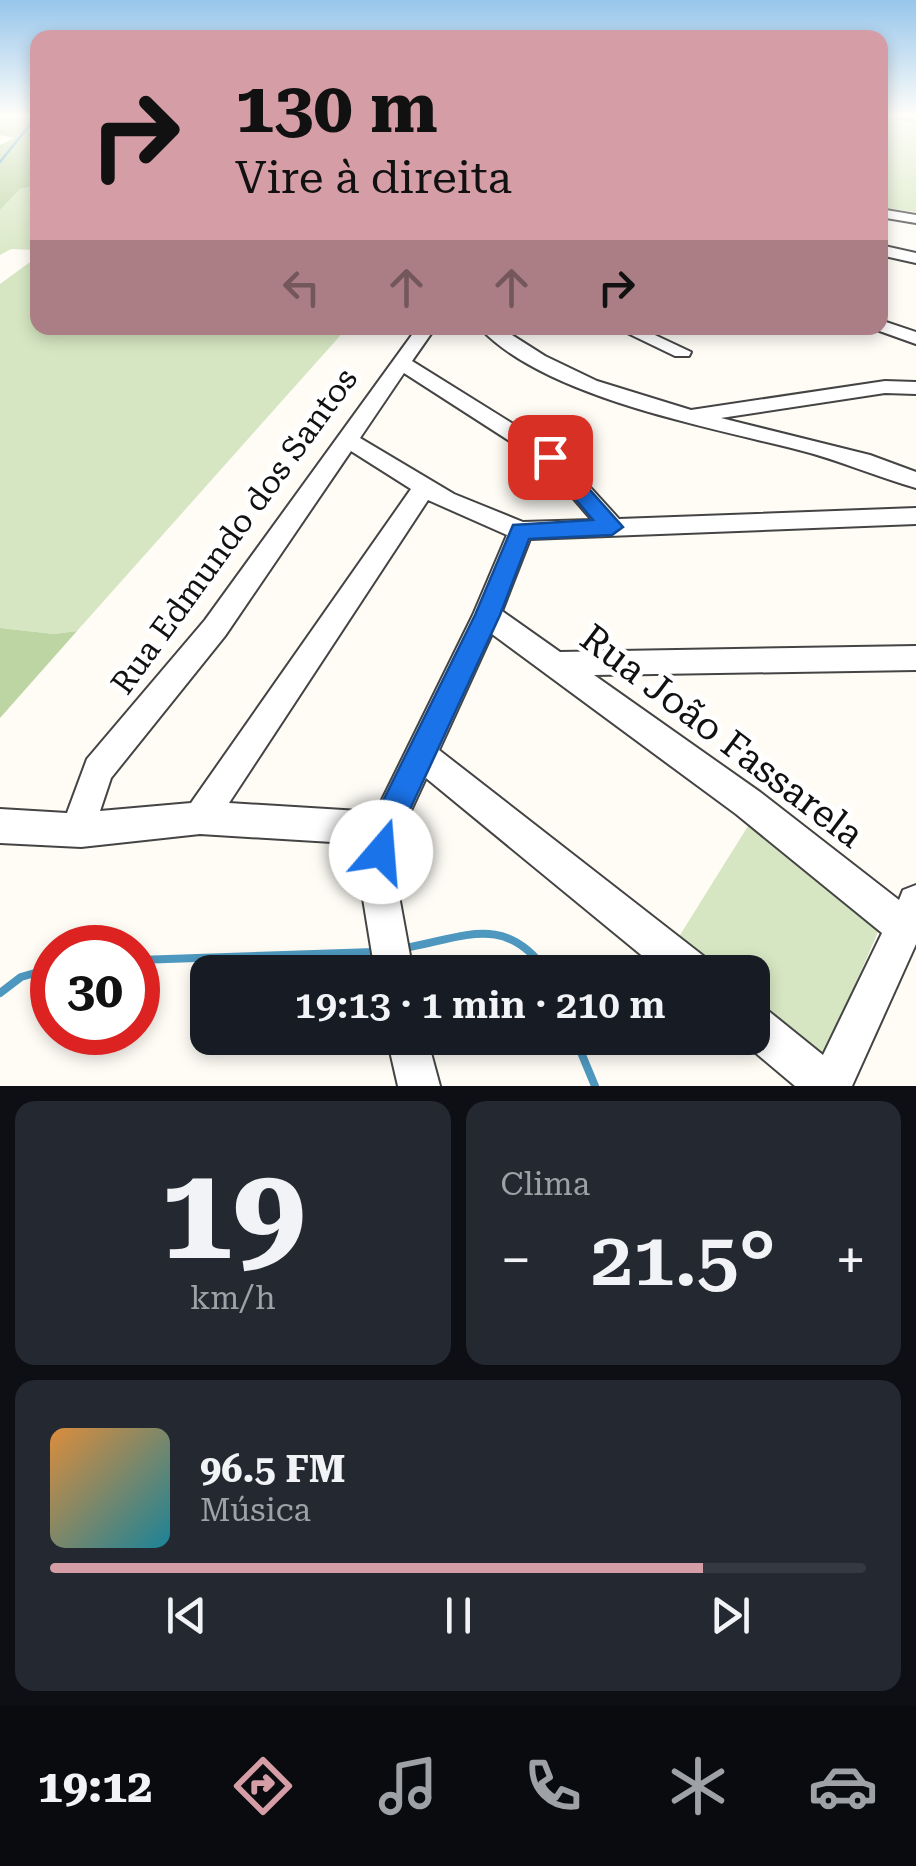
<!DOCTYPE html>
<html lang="pt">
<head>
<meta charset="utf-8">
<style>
	body { margin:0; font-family:"Roboto Serif",serif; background:#242831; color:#f1f3f6; height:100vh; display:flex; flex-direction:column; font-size:38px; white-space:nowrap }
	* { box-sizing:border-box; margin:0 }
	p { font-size:32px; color:#9ea1a6 }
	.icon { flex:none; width:55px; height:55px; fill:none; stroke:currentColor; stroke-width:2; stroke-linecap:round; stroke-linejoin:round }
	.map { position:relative; height:1086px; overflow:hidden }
	.drawer { display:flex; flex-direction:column; gap:15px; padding:15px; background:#0d0f14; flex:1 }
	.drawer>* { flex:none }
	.hud { position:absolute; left:30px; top:30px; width:858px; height:305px; border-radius:20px; box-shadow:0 5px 15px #0003; background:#d59ea6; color:#111; overflow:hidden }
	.speed { position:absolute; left:30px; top:925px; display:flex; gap:20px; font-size:50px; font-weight:700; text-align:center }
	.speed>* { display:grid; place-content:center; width:130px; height:130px; border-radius:50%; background:#171b24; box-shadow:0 5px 15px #0003; line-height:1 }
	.speed .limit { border:15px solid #d22; background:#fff; color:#111 }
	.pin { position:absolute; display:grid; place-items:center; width:85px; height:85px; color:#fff; margin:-42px; border-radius:20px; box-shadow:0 5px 15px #0006 }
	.me { position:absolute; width:110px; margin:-55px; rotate:18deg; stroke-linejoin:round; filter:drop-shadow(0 0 8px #0008) }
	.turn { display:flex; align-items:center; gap:35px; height:210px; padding:0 40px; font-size:45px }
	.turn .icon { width:130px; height:130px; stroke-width:2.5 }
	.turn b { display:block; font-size:70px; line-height:85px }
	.lanes { display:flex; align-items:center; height:95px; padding:0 40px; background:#0003; justify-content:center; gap:50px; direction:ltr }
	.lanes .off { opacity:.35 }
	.big { font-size:75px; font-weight:600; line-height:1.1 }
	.drawer .tile { flex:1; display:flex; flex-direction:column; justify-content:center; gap:15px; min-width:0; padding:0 35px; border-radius:20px; background:#242831 }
	.drawer .dial { align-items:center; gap:0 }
	.dial b { font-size:130px; line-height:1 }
	.song { display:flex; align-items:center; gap:30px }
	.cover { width:120px; height:120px; border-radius:15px; background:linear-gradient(135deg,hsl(30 70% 55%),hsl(190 70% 35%)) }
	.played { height:10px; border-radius:5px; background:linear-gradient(90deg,#d59ea6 80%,#363941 80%) }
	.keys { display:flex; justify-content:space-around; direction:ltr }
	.heat { display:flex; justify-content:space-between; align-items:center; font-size:55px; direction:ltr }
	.drawer .tiles { flex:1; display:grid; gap:15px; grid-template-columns:1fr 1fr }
	.tile:last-child { grid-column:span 2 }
	.trip { position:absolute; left:190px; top:955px; width:580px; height:100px; border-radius:20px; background:#171b24; box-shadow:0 5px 15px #0003; font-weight:600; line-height:100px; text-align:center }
	.tabs { display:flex; height:160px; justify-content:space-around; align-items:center; background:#090b0e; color:#9ea1a6 }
	.tabs .icon { width:70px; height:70px }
	.tabs .selected { color:#d59ea6 }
	.tabs b { font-size:45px; color:#f1f3f6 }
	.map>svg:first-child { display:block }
	.green { fill:#d6e6c2 }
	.forest { fill:#bcd5a3 }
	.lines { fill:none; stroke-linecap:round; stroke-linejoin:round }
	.stream-far1 { stroke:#4e98bf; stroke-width:2.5 }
	.stream { stroke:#4e98bf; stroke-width:8 }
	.minor-casing { stroke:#444; stroke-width:4 }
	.minor { fill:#fff; fill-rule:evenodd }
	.route { fill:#1a73e8; stroke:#114b97; stroke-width:2.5 }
	.labels { text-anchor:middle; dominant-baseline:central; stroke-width:10; stroke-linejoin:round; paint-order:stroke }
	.street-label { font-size:32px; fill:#111; stroke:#fff }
	.near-street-label { font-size:38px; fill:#111; stroke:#fff }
</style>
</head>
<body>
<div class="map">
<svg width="916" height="1086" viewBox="0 0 916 1086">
	<rect width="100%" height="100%" fill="#fefcf5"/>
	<g class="green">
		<path d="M 882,117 L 916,117 L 916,212 L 880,207 Z"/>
		<path d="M 37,185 L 37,255 L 34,250 L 11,249 L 0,255 L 0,210 L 20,189 Z"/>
		<path d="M 37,257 L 38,328 L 347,328 L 77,631 L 54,634 L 0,628 L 0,284 Z"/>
		<path d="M 753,818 L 881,925 L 824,1057 L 753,1002 L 752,972 L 714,972 L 675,943 Z"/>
	</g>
	<g class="forest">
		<path d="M 0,117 L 37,117 L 38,185 L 20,189 L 0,210 L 0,145 L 15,138 L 0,135 Z"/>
		<path d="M 0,628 L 54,634 L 77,631 L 0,718 Z"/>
	</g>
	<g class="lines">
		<g class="stream-far1">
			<path d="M 891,117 L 916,121"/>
			<path d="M 0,162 L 36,117"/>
		</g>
		<g class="stream">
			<path d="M 405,948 C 465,937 506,913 547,972"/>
			<path d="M 138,960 L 374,952"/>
			<path d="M 0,993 L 21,977 L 52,968"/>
			<path d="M 575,1038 L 595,1086"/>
		</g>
		<defs>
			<g id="minor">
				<path d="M 880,209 L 916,215 L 916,223 L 880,217 Z"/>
				<path d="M 880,245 L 916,253 L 916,263 L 880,255 Z"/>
				<path d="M 880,320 L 916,332 L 916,344 L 874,329 L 880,328 Z"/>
				<path d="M 417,328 L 435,328 L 412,361 L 558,452 L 619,519 L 916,508 L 916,524 L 530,539 L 502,611 L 560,652 L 916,646 L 916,670 L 594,675 L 760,792 L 899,900 L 903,890 L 916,885 L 916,944 L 852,1086 L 795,1086 L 738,1038 L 752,1038 L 752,1003 L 766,1009 L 823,1055 L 882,933 L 736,814 L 492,634 L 439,750 L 706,958 L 711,972 L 662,972 L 426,778 L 402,830 L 395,874 L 413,972 L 375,972 L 359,874 L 365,844 L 200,834 L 81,847 L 0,843 L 0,809 L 67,813 L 87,759 L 205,620 ZM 404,373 L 542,462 L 592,520 L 523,522 L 454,494 L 360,438 ZM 351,451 L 411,489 L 191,803 L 100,811 L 111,778 L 225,636 ZM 428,500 L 507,535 L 473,615 L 376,812 L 229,803 Z"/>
				<path d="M 480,328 L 501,328 L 545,356 L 597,381 L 691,410 L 885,381 L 916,382 L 916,394 L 885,393 L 721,418 L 870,455 L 916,472 L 916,488 C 877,477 839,460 799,450 C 709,427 544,397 480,328 Z"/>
				<path d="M 617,328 L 640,328 L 691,352 L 689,356 L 675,356 Z"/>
				<path d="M 387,1038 L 427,1038 L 440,1086 L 398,1086 Z"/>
			</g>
		</defs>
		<use href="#minor" class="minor-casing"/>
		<use href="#minor" class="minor"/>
	</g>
	<linearGradient id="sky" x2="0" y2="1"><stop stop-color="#97c6eb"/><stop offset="0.43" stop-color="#fffefa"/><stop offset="1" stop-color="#fffefa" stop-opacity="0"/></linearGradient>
	<rect width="916" height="269" fill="url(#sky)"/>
	<path class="route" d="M 550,451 L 557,453 L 623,527 L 612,535 L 529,539 L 500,615 L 400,831 L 392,863 L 381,868 L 370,863 L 365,852 L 374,819 L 475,615 L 513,525 L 593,520 L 540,457 Z"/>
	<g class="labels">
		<g class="street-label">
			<text transform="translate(234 531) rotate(-54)">Rua Edmundo dos Santos</text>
		</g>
		<g class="near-street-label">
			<text transform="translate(722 736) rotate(37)">Rua João Fassarela</text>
		</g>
	</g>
</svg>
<div class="speed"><div class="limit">30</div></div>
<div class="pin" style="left:550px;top:457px;background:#d93025"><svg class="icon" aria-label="arrive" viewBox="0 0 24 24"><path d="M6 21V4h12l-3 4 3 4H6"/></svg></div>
<svg class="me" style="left:381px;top:852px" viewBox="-20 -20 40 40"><circle r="19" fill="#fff"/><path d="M0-13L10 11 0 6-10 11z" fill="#1a73e8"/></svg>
<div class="trip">19:13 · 1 min · 210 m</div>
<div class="hud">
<div class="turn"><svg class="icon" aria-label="right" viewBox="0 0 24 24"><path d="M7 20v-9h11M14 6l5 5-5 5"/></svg><div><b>130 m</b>Vire à direita</div></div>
<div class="lanes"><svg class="icon off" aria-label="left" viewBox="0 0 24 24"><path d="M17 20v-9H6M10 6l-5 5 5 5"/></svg><svg class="icon off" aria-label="ahead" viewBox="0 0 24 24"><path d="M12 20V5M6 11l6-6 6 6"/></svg><svg class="icon off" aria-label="ahead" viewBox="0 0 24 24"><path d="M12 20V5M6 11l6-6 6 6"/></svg><svg class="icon" aria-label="right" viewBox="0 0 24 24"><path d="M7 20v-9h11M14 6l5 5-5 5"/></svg></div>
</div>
</div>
<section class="drawer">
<div class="tiles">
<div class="tile dial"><b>19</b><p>km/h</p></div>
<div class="tile"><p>Clima</p>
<div class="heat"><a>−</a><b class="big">21.5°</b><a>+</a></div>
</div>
<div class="tile">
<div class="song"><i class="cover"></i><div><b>96.5 FM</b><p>Música</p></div></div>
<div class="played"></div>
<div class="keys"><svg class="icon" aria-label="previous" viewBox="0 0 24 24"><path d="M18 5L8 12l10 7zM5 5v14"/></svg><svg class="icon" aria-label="pause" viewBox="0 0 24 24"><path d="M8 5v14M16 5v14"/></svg><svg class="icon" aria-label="next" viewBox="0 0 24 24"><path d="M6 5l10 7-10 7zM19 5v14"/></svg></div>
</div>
</div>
</section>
<nav class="tabs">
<b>19:12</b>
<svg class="icon selected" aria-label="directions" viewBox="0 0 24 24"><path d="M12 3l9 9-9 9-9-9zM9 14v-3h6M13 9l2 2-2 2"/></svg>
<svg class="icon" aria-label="music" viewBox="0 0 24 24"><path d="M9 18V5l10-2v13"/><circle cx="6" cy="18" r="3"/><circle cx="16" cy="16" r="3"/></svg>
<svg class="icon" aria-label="phone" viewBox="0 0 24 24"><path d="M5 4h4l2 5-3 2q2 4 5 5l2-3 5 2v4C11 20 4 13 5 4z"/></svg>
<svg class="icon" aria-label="climate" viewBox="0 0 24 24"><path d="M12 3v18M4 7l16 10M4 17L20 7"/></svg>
<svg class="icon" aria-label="car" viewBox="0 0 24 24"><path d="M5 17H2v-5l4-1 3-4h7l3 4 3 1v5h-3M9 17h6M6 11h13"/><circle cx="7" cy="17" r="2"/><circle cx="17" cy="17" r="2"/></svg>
</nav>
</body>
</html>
